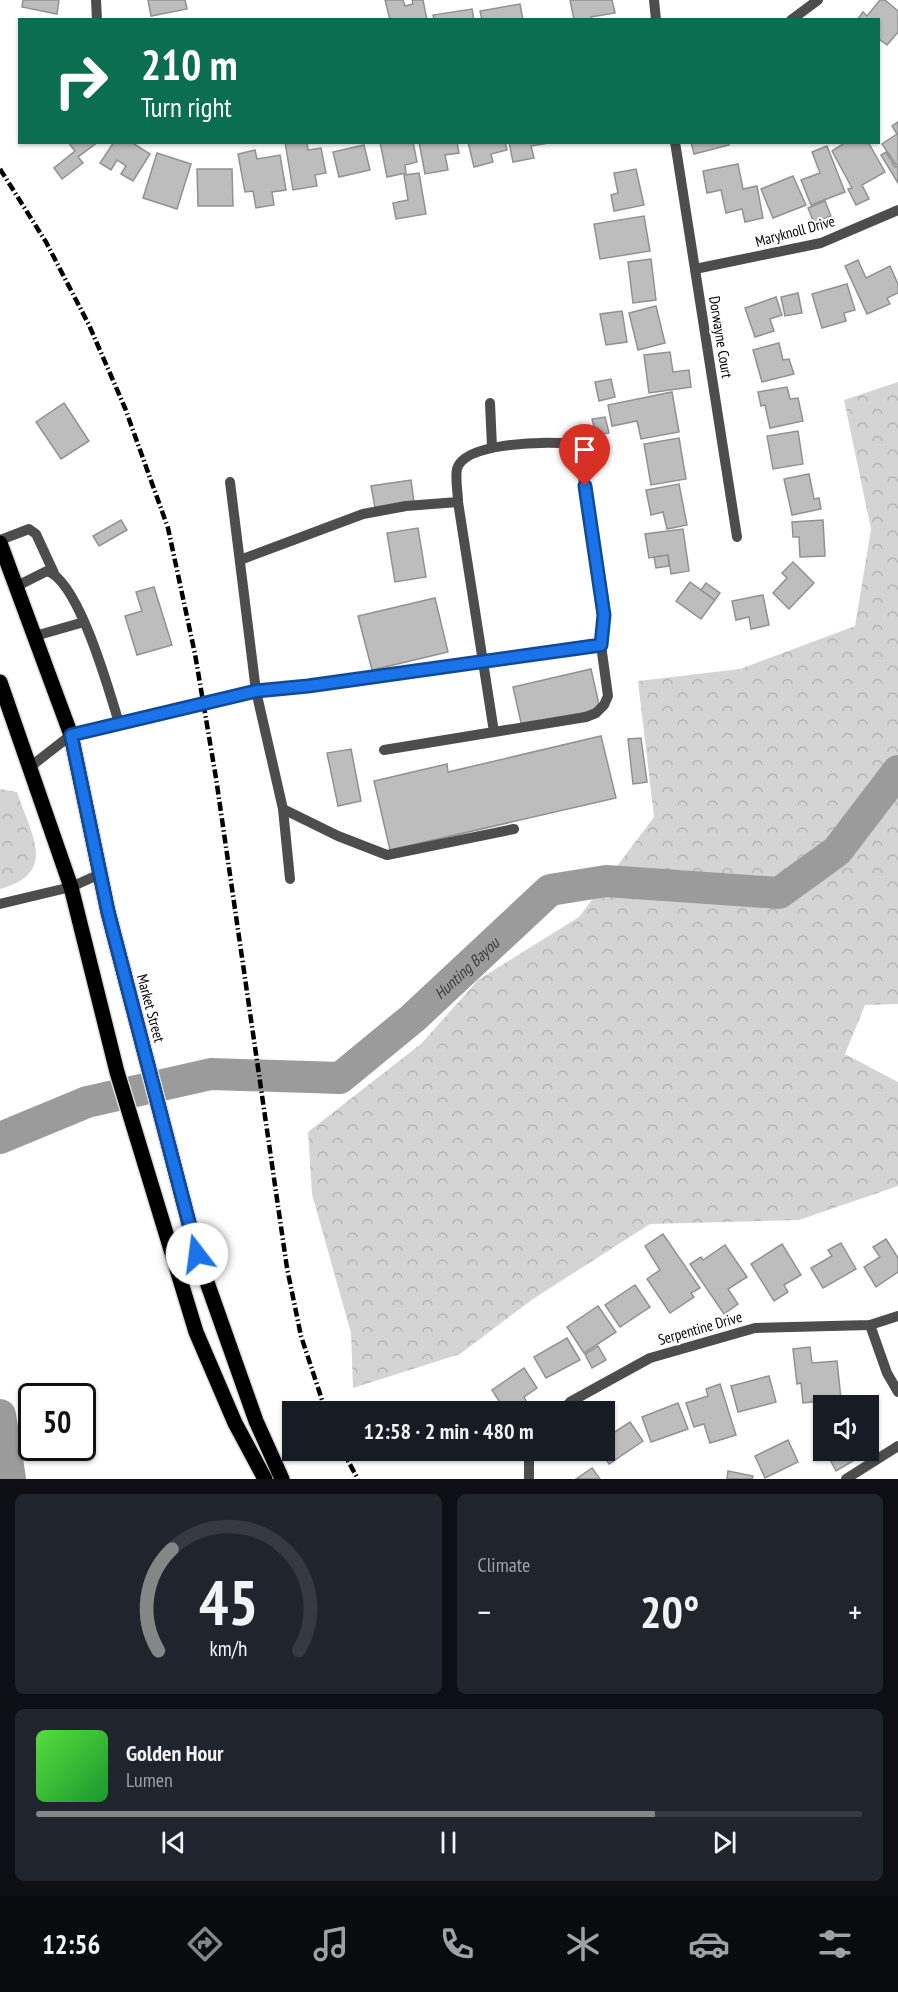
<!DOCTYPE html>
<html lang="en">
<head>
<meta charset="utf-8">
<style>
	body { margin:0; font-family:"PT Sans Narrow",sans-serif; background:#20242c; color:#f1f3f6; height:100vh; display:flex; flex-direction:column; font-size:22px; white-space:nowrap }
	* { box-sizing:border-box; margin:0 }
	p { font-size:20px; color:#9ea1a6 }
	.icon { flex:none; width:33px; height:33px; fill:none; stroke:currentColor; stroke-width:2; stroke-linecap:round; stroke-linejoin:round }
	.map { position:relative; height:1479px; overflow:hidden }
	.drawer { display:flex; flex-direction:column; gap:15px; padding:15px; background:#0d0f14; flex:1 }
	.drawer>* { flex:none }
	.banner { position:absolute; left:18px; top:18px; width:862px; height:126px; border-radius:0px; box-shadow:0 2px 4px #0004; background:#0b6e4f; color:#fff; overflow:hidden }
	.tools { position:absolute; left:813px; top:1395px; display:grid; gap:12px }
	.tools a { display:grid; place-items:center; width:66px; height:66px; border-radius:0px; background:#171b24; box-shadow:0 2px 4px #0004; font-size:30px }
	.speed { position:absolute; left:18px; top:1383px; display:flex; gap:12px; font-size:30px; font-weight:700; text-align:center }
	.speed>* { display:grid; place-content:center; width:78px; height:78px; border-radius:50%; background:#171b24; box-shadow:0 2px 4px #0004; line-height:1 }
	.speed .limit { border:3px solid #111; border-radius:9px; background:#fff; color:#111 }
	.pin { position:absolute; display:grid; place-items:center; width:51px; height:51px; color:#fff; margin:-62px -26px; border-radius:50% 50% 50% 0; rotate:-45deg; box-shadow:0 0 6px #0007 }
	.pin .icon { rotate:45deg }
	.me { position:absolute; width:66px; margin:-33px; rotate:345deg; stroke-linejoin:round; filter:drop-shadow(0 0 4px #0008) }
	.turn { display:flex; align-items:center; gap:21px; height:126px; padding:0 24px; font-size:27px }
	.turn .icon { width:78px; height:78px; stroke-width:2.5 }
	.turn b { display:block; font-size:42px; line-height:51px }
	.big { font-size:45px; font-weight:700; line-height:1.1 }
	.drawer .widget { flex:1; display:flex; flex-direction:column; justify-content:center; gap:9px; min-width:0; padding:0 21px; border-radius:9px; background:#20242c }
	.drawer .dial { align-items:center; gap:0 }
	.dial svg { height:156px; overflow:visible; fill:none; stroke:#363941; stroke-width:7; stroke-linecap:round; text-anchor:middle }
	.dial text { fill:#f1f3f6; stroke:none }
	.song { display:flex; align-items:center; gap:18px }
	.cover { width:72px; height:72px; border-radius:9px; background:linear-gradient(135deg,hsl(110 70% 55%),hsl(130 70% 35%)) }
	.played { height:6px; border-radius:3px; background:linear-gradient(90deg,#858687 75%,#363941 75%) }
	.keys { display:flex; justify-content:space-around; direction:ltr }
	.heat { display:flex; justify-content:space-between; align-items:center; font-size:33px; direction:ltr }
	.drawer .tiles { flex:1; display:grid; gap:15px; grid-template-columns:1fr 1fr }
	.widget:last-child { grid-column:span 2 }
	.trip { position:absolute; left:282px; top:1401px; width:333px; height:60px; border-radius:0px; background:#171b24; box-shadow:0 2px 4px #0004; font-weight:700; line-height:60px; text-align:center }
	.menu { display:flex; height:96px; justify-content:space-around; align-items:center; background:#090b0e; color:#9ea1a6 }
	.menu .icon { width:42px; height:42px }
	.menu .selected { color:#858687 }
	.menu b { font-size:27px; color:#f1f3f6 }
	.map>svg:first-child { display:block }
	.forest { fill:url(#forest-crowns) }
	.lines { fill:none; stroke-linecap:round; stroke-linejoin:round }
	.river { stroke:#9b9b9b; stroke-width:32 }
	.building { fill:#bdbdbd; stroke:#919191; stroke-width:1.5 }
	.major-casing { stroke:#dbdbdb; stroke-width:18 }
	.minor { stroke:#4d4d4d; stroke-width:10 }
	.major { stroke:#000; stroke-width:15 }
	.rail { stroke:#000; stroke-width:4.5; stroke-dasharray:9 3 1.5 3; stroke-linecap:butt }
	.route-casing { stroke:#114b97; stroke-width:15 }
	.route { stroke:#1a73e8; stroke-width:10 }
	.labels { text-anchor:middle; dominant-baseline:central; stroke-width:4.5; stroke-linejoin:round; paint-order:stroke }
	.street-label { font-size:15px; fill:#000; stroke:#fff }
	.water-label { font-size:16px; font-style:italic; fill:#3c3c3c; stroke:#fff }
</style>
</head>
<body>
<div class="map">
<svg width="898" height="1479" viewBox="0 0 898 1479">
	<defs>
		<pattern id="forest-crowns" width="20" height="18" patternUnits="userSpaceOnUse" patternTransform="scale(1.5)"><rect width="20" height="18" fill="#d4d4d4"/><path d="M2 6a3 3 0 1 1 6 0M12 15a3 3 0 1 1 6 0" fill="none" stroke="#b4b4b4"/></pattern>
	</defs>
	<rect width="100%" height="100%" fill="#fff"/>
	<g class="forest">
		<path d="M 898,382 L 898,1004 L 865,1005 L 845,1054 L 898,1082 L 898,1186 L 799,1220 L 650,1224 L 533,1299 L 460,1354 L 353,1388 L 351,1333 L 312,1194 L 308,1132 L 422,1043 L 478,980 L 579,917 L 654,817 L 638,681 L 740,669 L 855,626 L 871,529 L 844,400 Z"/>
		<path d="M 0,789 L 17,792 C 31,835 59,873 0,889 Z"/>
	</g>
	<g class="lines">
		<g class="river">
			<path id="s1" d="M 0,1138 L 87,1102 L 211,1074 L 340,1078 L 413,1018 L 550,890 L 606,881 L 779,893 L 837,851 L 898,771"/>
			<path d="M 0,1415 L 10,1479"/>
		</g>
	</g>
	<g class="building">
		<path d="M 23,0 L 59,0 L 57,14 L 22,7 Z"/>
		<path d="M 148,0 L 185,0 L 187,9 L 151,16 Z"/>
		<path d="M 385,0 L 403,0 L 405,6 L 413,4 L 412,0 L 423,0 L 427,20 L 390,20 Z"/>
		<path d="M 570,0 L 612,0 L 615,13 L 591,17 L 591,20 L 574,20 Z"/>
		<path d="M 880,0 L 885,0 L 898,11 L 898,32 L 887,45 L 879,39 L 879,20 L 857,20 L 863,12 L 867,16 Z"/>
		<path d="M 520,4 L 523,20 L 482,20 L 480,11 Z"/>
		<path d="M 472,9 L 474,20 L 434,20 L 433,15 Z"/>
		<path d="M 898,122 L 898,164 L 896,165 L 882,144 L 897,134 L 892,126 Z"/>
		<path d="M 68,142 L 98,142 L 78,157 L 83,163 L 62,179 L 54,168 L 75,151 Z"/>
		<path d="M 114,142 L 131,142 L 150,154 L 133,181 L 121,174 L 126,166 L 117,160 L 111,170 L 100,163 Z"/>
		<path d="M 285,142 L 307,142 L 308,150 L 321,148 L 326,173 L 315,175 L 317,186 L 293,190 Z"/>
		<path d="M 380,142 L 413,142 L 417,162 L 405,165 L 406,173 L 387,177 Z"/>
		<path d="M 419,142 L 457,142 L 459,153 L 445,155 L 448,170 L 425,174 Z"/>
		<path d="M 468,142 L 505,142 L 507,150 L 491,154 L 493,162 L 474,167 Z"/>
		<path d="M 509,142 L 548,142 L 548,143 L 531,146 L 534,158 L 513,162 Z"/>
		<path d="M 691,142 L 728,142 L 729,145 L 694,154 Z"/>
		<path d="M 846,142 L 868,142 L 885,172 L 862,185 L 869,199 L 856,205 L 848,189 L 852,188 L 832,151 Z"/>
		<path d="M 364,145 L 370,170 L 339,177 L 333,152 Z"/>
		<path d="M 827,146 L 845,192 L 811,205 L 801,180 L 820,173 L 812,152 Z"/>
		<path d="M 255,150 L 257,159 L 280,155 L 286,190 L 272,192 L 274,205 L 256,208 L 253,191 L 245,192 L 238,154 Z"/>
		<path d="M 886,152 L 895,167 L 898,166 L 898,183 L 881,155 Z"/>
		<path d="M 157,153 L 191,164 L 177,209 L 143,198 Z"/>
		<path d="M 738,164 L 743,189 L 757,186 L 763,218 L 745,222 L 742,209 L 726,213 L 721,190 L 707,193 L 703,171 Z"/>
		<path d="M 197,169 L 232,169 L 233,206 L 198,206 Z"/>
		<path d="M 636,169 L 644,205 L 614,211 L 611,195 L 618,193 L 614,173 Z"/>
		<path d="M 419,173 L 426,214 L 396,219 L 393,203 L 408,200 L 404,175 Z"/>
		<path d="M 793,176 L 806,205 L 773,218 L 761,189 Z"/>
		<path d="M 825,201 L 831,216 L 814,223 L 808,208 Z"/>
		<path d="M 644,216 L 650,251 L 600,259 L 594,224 Z"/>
		<path d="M 651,259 L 656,300 L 633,303 L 628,262 Z"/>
		<path d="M 858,260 L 866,278 L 890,266 L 898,284 L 898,293 L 887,298 L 890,304 L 867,314 L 845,266 Z"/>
		<path d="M 847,284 L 855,310 L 844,313 L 846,321 L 822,328 L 812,294 Z"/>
		<path d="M 798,293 L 802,313 L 785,316 L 781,297 Z"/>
		<path d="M 776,297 L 782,315 L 770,319 L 774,331 L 755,337 L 745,308 Z"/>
		<path d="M 656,306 L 665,343 L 638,350 L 629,313 Z"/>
		<path d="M 622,311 L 627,342 L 606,345 L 600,314 Z"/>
		<path d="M 779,343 L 783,360 L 789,359 L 794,374 L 762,382 L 753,350 Z"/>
		<path d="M 670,352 L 673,372 L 689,370 L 691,387 L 649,393 L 644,355 Z"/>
		<path d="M 611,379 L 615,397 L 599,401 L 595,382 Z"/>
		<path d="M 787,387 L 790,399 L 798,398 L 803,421 L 770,428 L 765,405 L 761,406 L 758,392 Z"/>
		<path d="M 672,392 L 679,432 L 641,439 L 637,421 L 612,426 L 608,405 Z"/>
		<path d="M 64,403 L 89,441 L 61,459 L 36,422 Z"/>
		<path d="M 605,417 L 609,433 L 596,435 L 592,419 Z"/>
		<path d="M 798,431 L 803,464 L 773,469 L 767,436 Z"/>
		<path d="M 679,438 L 686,479 L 651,485 L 644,444 Z"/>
		<path d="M 809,474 L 814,499 L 819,498 L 821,509 L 792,515 L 784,479 Z"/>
		<path d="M 411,480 L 414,502 L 375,508 L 371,486 Z"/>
		<path d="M 679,484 L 687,525 L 667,529 L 663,512 L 651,515 L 646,490 Z"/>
		<path d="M 121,520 L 127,530 L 99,546 L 93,536 Z"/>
		<path d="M 823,520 L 825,556 L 800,557 L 799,537 L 793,537 L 792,522 Z"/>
		<path d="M 418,528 L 426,577 L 395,582 L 387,533 Z"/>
		<path d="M 683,529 L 689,571 L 671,574 L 668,555 L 649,558 L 645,534 Z"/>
		<path d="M 668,555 L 669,566 L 656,568 L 654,557 Z"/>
		<path d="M 793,562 L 814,583 L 789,609 L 773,593 L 787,578 L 782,573 Z"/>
		<path d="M 690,582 L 715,600 L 701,619 L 676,601 Z"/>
		<path d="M 706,583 L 720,593 L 715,600 L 701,590 Z"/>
		<path d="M 154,587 L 172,645 L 137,655 L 125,616 L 142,611 L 136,592 Z"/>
		<path d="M 763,595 L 769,625 L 751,629 L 749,617 L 736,620 L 732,601 Z"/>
		<path d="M 435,598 L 448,652 L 372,670 L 358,616 Z"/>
		<path d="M 591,669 L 600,709 L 522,727 L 513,687 Z"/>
		<path d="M 601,736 L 616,798 L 390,850 L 374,781 L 447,764 L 448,772 Z"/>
		<path d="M 641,738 L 647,782 L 633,784 L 628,739 Z"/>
		<path d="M 351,749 L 361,801 L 338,806 L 327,753 Z"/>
		<path d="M 663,1234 L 700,1288 L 691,1293 L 694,1297 L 670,1313 L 647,1279 L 660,1270 L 645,1246 Z"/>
		<path d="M 886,1239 L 898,1258 L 898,1272 L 876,1287 L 864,1267 L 880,1257 L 873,1247 Z"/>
		<path d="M 841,1243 L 856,1269 L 823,1288 L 811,1268 L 832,1256 L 828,1250 Z"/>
		<path d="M 782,1244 L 801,1275 L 784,1285 L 788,1292 L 774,1301 L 751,1264 Z"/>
		<path d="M 725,1245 L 747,1277 L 728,1289 L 738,1304 L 724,1314 L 690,1264 L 701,1257 L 703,1260 Z"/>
		<path d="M 635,1285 L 650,1307 L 620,1327 L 605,1305 Z"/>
		<path d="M 598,1306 L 616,1332 L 584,1353 L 567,1327 Z"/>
		<path d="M 567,1338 L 580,1360 L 546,1378 L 534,1357 Z"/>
		<path d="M 598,1346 L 606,1360 L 592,1368 L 585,1354 Z"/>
		<path d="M 810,1347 L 812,1363 L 837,1361 L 841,1399 L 803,1403 L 801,1383 L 797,1384 L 793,1349 Z"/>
		<path d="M 524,1368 L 537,1388 L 524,1397 L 528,1404 L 517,1412 L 506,1412 L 492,1390 Z"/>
		<path d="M 769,1376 L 776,1402 L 738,1412 L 731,1386 Z"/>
		<path d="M 720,1384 L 736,1435 L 710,1443 L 704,1424 L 694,1427 L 686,1403 L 708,1396 L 706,1389 Z"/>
		<path d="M 678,1403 L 688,1429 L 651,1442 L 642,1417 Z"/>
		<path d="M 630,1422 L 643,1441 L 609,1464 L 600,1450 L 604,1450 L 604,1439 Z"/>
		<path d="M 788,1440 L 798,1462 L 765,1478 L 755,1456 Z"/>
		<path d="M 825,1450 L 854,1450 L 858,1458 L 836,1471 Z"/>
		<path d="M 592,1468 L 600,1479 L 576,1479 Z"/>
		<path d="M 728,1471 L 753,1476 L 752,1479 L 727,1479 Z"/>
	</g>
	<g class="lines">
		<defs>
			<g id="major">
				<path d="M 0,543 L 71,735 L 108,912 L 197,1254 L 256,1421 L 282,1479"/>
				<path d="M 0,682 L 71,887 L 117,1072 L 196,1332 L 235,1423 L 265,1479"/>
			</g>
		</defs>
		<use href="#major" class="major-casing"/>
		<g class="minor">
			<path d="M 96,0 L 97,20"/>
			<path d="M 654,0 L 656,20"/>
			<path d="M 791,20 L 818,0"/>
			<path d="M 675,142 L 737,537"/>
			<path d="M 695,269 L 821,243 L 898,210"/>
			<path d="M 490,403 L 492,447"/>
			<path d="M 230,482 L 256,691 L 283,809 L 290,879"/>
			<path d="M 0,540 L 29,529 L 36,534 L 54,573"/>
			<path d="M 240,560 L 363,514 L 406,506 L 458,502"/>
			<path d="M 17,586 L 47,571 C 79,581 109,691 119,723"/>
			<path d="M 35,636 L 84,622"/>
			<path d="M 384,750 L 586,717 L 596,713 L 604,705 L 608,696 L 601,645 L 604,615 L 581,464 C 578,452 573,447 562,443 C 539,442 464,443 457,469 C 455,479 458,492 458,502 L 494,732"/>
			<path d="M 30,767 L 71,735 L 256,691 L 308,686 L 601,645"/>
			<path d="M 283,809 L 338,836 L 387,855 L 514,829"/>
			<path d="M 0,904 L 71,887 L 100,874"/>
			<path d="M 870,1325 L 887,1373 L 898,1392"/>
			<path d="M 561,1412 L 570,1402 L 650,1358 L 755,1328 L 870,1325 L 898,1316"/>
			<path d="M 529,1450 L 529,1479"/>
			<path d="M 846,1479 L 898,1446"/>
		</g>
		<use href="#major" class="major"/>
		<g class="rail">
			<path d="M 0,169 L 46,242 L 89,325 L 125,408 L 168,528 L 195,654 L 216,778 L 287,1268 L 301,1336 L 326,1412"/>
			<path d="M 342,1450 L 358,1479"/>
		</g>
	</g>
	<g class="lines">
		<defs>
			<path id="route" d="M 197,1254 L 108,912 L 71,735 L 256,691 L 308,686 L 601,645 L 604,615 L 585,486"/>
		</defs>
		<use href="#route" class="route-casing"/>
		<use href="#route" class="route"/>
	</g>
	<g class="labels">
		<g class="street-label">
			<text transform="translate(795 231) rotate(-15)">Maryknoll Drive</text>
			<text transform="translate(721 337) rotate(81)">Dorwayne Court</text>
			<text transform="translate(151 1008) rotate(75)">Market Street</text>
			<text transform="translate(700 1328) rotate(-16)">Serpentine Drive</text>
		</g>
		<g class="water-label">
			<text stroke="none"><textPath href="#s1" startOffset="518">Hunting Bayou</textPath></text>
		</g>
	</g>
</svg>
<div class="tools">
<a><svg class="icon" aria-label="sound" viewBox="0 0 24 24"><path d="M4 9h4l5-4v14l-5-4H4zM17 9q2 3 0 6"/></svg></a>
</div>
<div class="speed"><div class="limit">50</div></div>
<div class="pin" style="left:585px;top:486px;background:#d93025"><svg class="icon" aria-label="arrive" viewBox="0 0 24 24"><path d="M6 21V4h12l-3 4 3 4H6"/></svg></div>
<svg class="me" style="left:197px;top:1254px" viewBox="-20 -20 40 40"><circle r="19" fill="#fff"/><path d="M0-13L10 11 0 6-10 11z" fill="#1a73e8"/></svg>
<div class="trip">12:58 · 2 min · 480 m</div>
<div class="banner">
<div class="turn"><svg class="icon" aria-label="right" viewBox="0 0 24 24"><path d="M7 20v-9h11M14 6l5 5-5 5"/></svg><div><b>210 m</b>Turn right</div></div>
</div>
</div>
<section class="drawer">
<div class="tiles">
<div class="widget dial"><svg viewBox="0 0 100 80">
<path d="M14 69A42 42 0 1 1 86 69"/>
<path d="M14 69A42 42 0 0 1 21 17" stroke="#858687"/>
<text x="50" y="56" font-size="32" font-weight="700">45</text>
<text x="50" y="72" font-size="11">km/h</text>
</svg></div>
<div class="widget"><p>Climate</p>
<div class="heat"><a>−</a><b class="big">20°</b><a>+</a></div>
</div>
<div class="widget">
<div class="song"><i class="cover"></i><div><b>Golden Hour</b><p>Lumen</p></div></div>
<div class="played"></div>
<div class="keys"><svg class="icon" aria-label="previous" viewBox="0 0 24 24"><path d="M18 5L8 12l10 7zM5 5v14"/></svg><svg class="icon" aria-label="pause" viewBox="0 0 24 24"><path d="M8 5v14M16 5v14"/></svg><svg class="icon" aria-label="next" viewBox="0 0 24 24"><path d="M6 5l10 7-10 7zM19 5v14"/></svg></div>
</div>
</div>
</section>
<nav class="menu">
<b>12:56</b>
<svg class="icon selected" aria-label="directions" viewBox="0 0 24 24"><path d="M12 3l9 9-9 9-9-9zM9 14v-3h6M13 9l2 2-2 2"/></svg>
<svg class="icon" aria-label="music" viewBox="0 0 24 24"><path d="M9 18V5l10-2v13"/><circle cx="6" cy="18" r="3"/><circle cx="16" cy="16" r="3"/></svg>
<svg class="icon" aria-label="phone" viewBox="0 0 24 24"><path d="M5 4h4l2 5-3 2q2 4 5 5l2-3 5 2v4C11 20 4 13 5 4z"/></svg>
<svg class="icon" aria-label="climate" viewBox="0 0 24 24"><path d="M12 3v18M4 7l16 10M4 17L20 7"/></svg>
<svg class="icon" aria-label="car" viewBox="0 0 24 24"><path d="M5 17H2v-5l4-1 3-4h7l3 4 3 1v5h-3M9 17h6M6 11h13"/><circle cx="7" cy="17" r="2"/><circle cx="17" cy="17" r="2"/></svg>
<svg class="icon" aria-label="filters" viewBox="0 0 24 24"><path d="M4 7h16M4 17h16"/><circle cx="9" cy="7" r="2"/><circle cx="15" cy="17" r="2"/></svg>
</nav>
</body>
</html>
